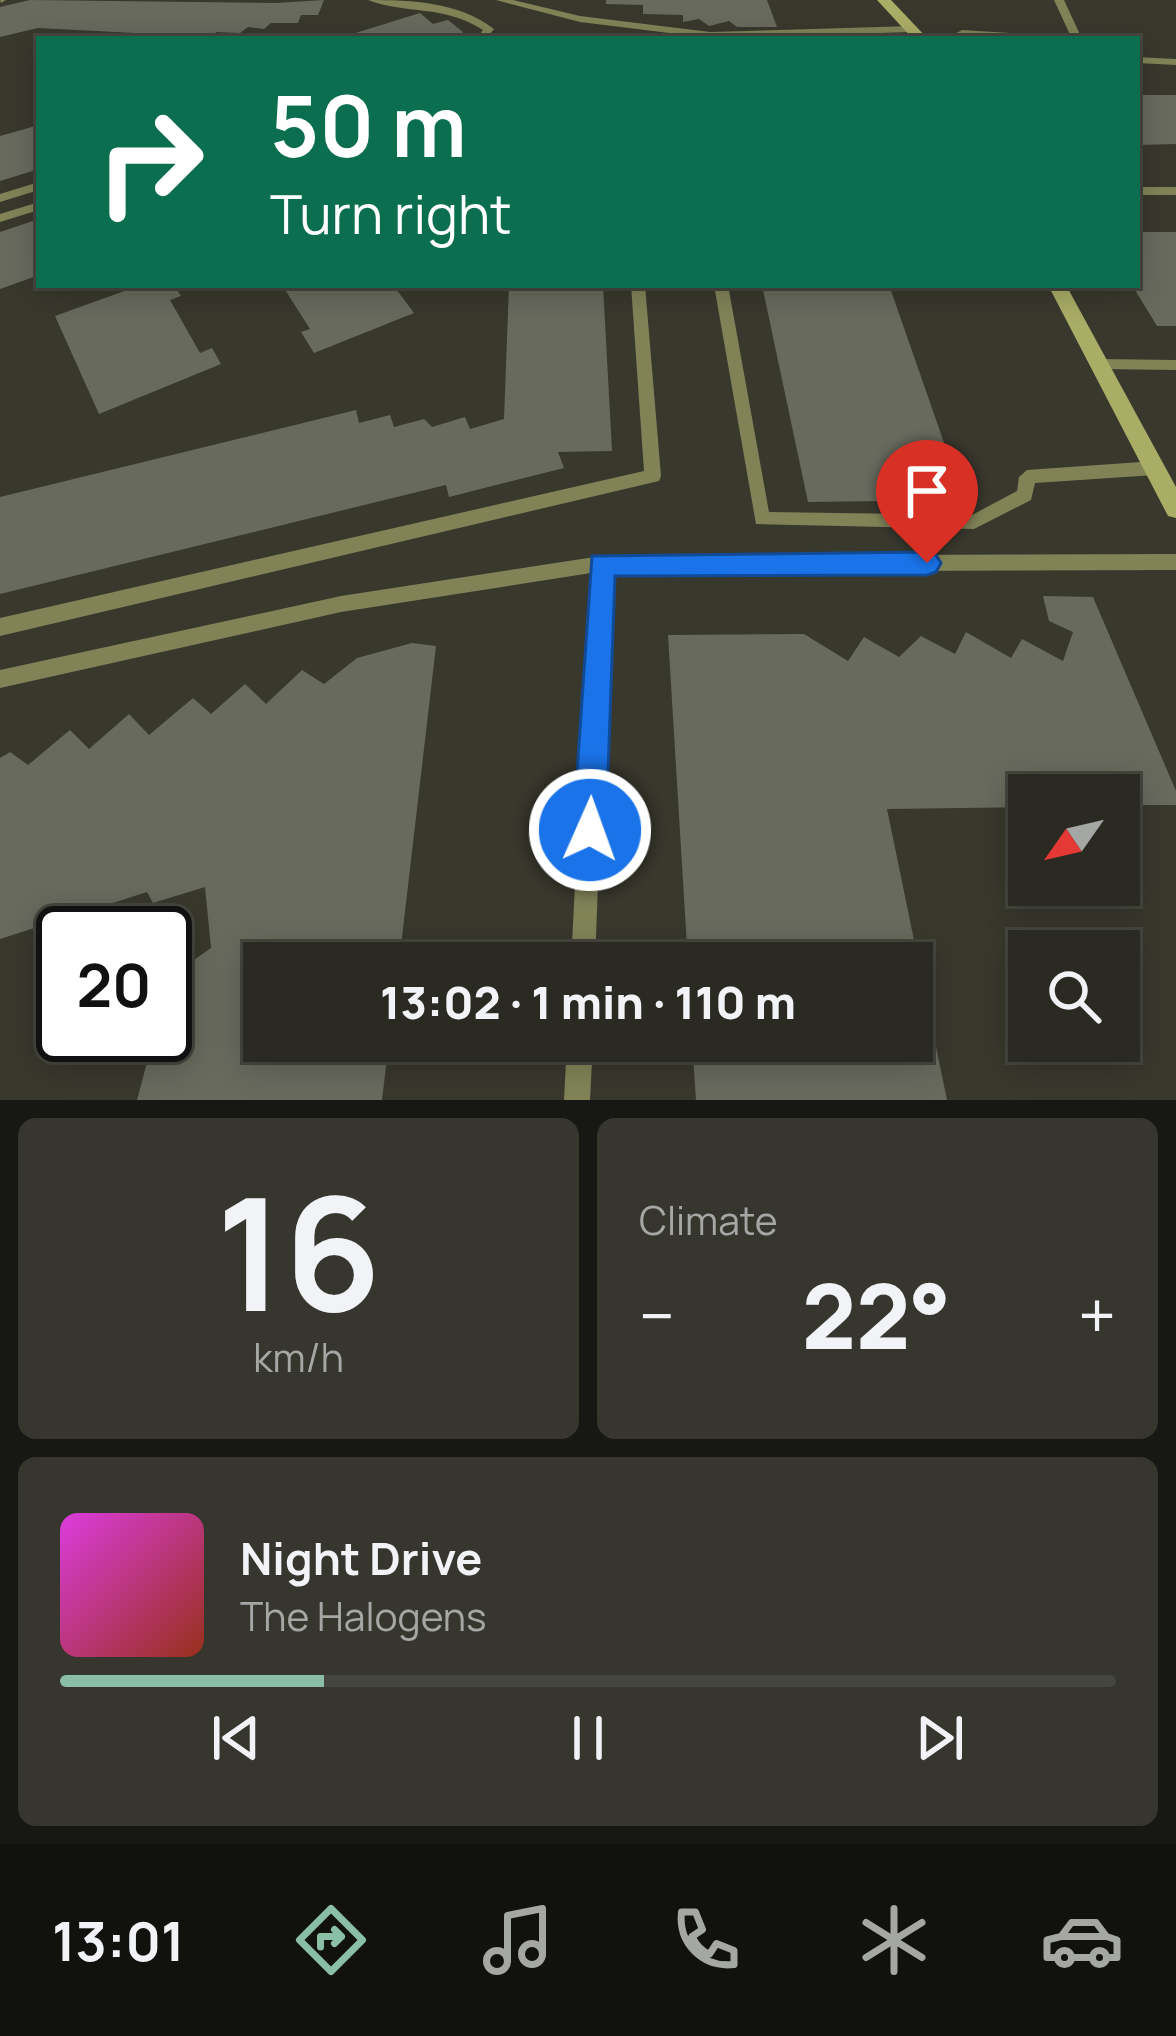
<!DOCTYPE html>
<html lang="en">
<head>
<meta charset="utf-8">
<style>
	body { margin:0; font-family:Manrope,sans-serif; background:#36362f; color:#f1f3f6; height:100vh; display:flex; flex-direction:column; font-size:45px; white-space:nowrap }
	* { box-sizing:border-box; margin:0 }
	p { font-size:39px; color:#a5a7a5 }
	.icon { flex:none; width:66px; height:66px; fill:none; stroke:currentColor; stroke-width:2; stroke-linecap:round; stroke-linejoin:round }
	.map { position:relative; height:1100px; overflow:hidden }
	.details { display:flex; flex-direction:column; gap:18px; padding:18px; background:#171713; flex:1 }
	.details>* { flex:none }
	.top-card { position:absolute; left:36px; top:36px; width:1104px; height:252px; border-radius:0px; box-shadow:0 6px 30px #0003,0 0 0 3px #464640; background:#0b6e4f; color:#fff; overflow:hidden }
	.needle { width:78px; rotate:236deg }
	.fabs { position:absolute; left:1008px; top:774px; display:grid; gap:24px }
	.fabs a { display:grid; place-items:center; width:132px; height:132px; border-radius:0px; background:#2a2a22; box-shadow:0 6px 30px #0003,0 0 0 3px #464640; font-size:60px }
	.speed { position:absolute; left:36px; top:906px; display:flex; gap:24px; font-size:60px; font-weight:700; text-align:center }
	.speed>* { display:grid; place-content:center; width:156px; height:156px; border-radius:50%; background:#2a2a22; box-shadow:0 6px 30px #0003,0 0 0 3px #464640; line-height:1 }
	.speed .limit { border:6px solid #111; border-radius:18px; background:#fff; color:#111 }
	.pin { position:absolute; display:grid; place-items:center; width:102px; height:102px; color:#fff; margin:-123px -51px; border-radius:50% 50% 50% 0; rotate:-45deg; box-shadow:0 0 12px #0007 }
	.pin .icon { rotate:45deg }
	.me { position:absolute; width:132px; margin:-66px; rotate:2deg; stroke-linejoin:round; filter:drop-shadow(0 0 9px #0008) }
	.turn { display:flex; align-items:center; gap:42px; height:252px; padding:0 36px; font-size:54px }
	.turn .icon { width:156px; height:156px; stroke-width:2.5 }
	.turn b { display:block; font-size:84px; line-height:102px }
	.big { font-size:90px; font-weight:800; line-height:1.1 }
	.details .card { flex:1; display:flex; flex-direction:column; justify-content:center; gap:18px; min-width:0; padding:0 42px; border-radius:18px; background:#36362f }
	.details .dial { align-items:center; gap:0 }
	.dial b { font-size:156px; line-height:1 }
	.song { display:flex; align-items:center; gap:36px }
	.cover { width:144px; height:144px; border-radius:18px; background:linear-gradient(135deg,hsl(300 70% 55%),hsl(10 70% 35%)) }
	.played { height:12px; border-radius:6px; background:linear-gradient(90deg,#8abfa5 25%,#464640 25%) }
	.keys { display:flex; justify-content:space-around; direction:ltr }
	.heat { display:flex; justify-content:space-between; align-items:center; font-size:66px; direction:ltr }
	.details .tiles { flex:1; display:grid; gap:18px; grid-template-columns:1fr 1fr }
	.card:last-child { grid-column:span 2 }
	.trip { position:absolute; left:243px; top:942px; width:690px; height:120px; border-radius:0px; background:#2a2a22; box-shadow:0 6px 30px #0003,0 0 0 3px #464640; font-weight:800; line-height:120px; text-align:center }
	.dock { display:flex; height:192px; justify-content:space-around; align-items:center; background:#11110e; color:#a5a7a5 }
	.dock .icon { width:84px; height:84px }
	.dock .active { color:#8abfa5 }
	.dock b { font-size:54px; color:#f1f3f6 }
	.map>svg:first-child { display:block }
	.building { fill:#696a5e }
	.lines { fill:none; stroke-linecap:round; stroke-linejoin:round }
	.lane { fill:#818357; fill-rule:evenodd }
	.secondary { fill:#aaad66; fill-rule:evenodd }
	.route { fill:#1a73e8; stroke:#114b97; stroke-width:3 }
</style>
</head>
<body>
<div class="map">
<svg width="1176" height="1100" viewBox="0 0 1176 1100">
	<rect width="100%" height="100%" fill="#38382d"/>
	<g class="building">
		<path d="M 30,0 L 277,3 L 324,0 L 318,15 L 301,15 L 298,23 L 271,23 L 264,29 L 248,27 L 240,33 L 216,32 L 213,37 L 38,28 L 0,37 L 0,7 Z"/>
		<path d="M 606,0 L 767,0 L 777,27 L 737,27 L 729,21 L 709,26 L 699,19 L 683,22 L 683,15 L 643,14 L 643,5 L 606,4 Z"/>
		<path d="M 420,13 L 433,24 L 448,20 L 463,32 L 458,39 L 336,39 Z"/>
		<path d="M 1137,95 L 1176,95 L 1176,144 L 1137,145 Z"/>
		<path d="M 39,125 L 39,169 L 0,181 L 0,136 Z"/>
		<path d="M 39,219 L 39,275 L 0,289 L 0,232 Z"/>
		<path d="M 1137,232 L 1176,232 L 1176,326 L 1157,326 L 1132,285 L 1137,285 Z"/>
		<path d="M 141,285 L 174,285 L 181,296 L 170,300 L 200,353 L 212,348 L 221,364 L 99,414 L 55,316 Z"/>
		<path d="M 282,285 L 393,285 L 414,313 L 314,353 L 301,332 L 310,329 Z"/>
		<path d="M 509,285 L 603,285 L 612,451 L 558,452 L 564,468 L 449,497 L 446,485 L 0,594 L 0,497 L 356,410 L 359,423 L 390,415 L 394,427 L 424,419 L 432,427 L 465,417 L 470,429 L 504,419 Z"/>
		<path d="M 762,285 L 889,285 L 964,500 L 808,502 Z"/>
		<path d="M 1043,596 L 1093,597 L 1176,791 L 1176,805 L 1119,805 L 1119,795 L 1029,795 L 1029,807 L 887,809 L 947,1100 L 696,1100 L 692,1041 L 912,1041 L 912,963 L 688,963 L 668,635 L 804,634 L 848,661 L 864,637 L 899,657 L 921,636 L 955,654 L 966,632 L 1011,658 L 1022,639 L 1063,661 L 1073,632 L 1049,621 Z"/>
		<path d="M 412,643 L 436,646 L 399,963 L 264,963 L 264,1041 L 389,1041 L 382,1100 L 137,1100 L 150,1051 L 166,1047 L 168,1008 L 185,997 L 191,962 L 211,948 L 205,887 L 153,903 L 147,892 L 0,939 L 0,758 L 10,752 L 28,765 L 70,730 L 89,749 L 129,714 L 149,735 L 193,698 L 211,714 L 245,684 L 266,704 L 302,670 L 324,684 L 357,658 Z"/>
	</g>
	<g class="lines">
		<g class="lane">
			<path d="M 0,0 L 6,0 L 1,3 Z"/>
			<path d="M 368,0 C 412,0 459,2 494,29 L 486,39 L 476,39 L 483,30 C 442,4 407,15 368,0 Z"/>
			<path d="M 496,0 L 513,0 L 580,16 L 710,32 L 912,26 L 917,29 L 912,32 L 710,38 L 580,22 Z"/>
			<path d="M 1054,0 L 1064,0 L 1082,39 L 1072,39 Z"/>
			<path d="M 962,30 L 1057,36 L 1062,39 L 964,36 L 946,39 Z"/>
			<path d="M 1137,57 L 1176,59 L 1176,65 L 1137,63 Z"/>
			<path d="M 39,182 L 39,190 L 0,202 L 0,194 Z"/>
			<rect x="1137" y="187" width="39" height="8"/>
			<path d="M 39,202 L 39,210 L 0,222 L 0,214 Z"/>
			<path d="M 631,285 L 645,285 L 661,476 L 659,481 L 0,636 L 0,618 L 644,471 Z"/>
			<path d="M 714,285 L 728,285 L 769,512 L 972,515 L 1017,491 L 1019,477 L 1027,470 L 1155,461 L 1163,468 L 1155,475 L 1035,483 L 1031,500 L 974,529 L 756,524 Z"/>
			<path d="M 1099,359 L 1176,360 L 1176,370 L 1099,369 L 1091,364 Z"/>
			<path d="M 1176,554 L 1176,570 L 610,572 L 595,963 L 571,963 L 591,573 L 341,612 L 0,688 L 0,670 L 341,596 L 601,556 Z"/>
			<path d="M 567,1041 L 593,1041 L 590,1100 L 564,1100 Z"/>
		</g>
		<g class="secondary">
			<path d="M 877,0 L 891,0 L 928,39 L 913,39 Z"/>
			<path d="M 1048,285 L 1066,285 L 1176,487 L 1176,518 L 1168,516 Z"/>
		</g>
	</g>
	<path class="route" d="M 927,552 L 936,555 L 941,563 L 936,572 L 927,575 L 615,576 L 606,830 L 601,842 L 590,847 L 578,842 L 573,830 L 592,556 Z"/>
</svg>
<div class="fabs">
<a><svg class="needle" viewBox="-14 -14 28 28"><path d="M0-13l5 13h-10z" fill="#e53935"/><path d="M0 13l5-13h-10z" fill="#a5a7a5"/></svg></a>
<a><svg class="icon" aria-label="search" viewBox="0 0 24 24"><circle cx="10" cy="10" r="6"/><path d="M15 15l6 6"/></svg></a>
</div>
<div class="speed"><div class="limit">20</div></div>
<div class="pin" style="left:927px;top:563px;background:#d93025"><svg class="icon" aria-label="arrive" viewBox="0 0 24 24"><path d="M6 21V4h12l-3 4 3 4H6"/></svg></div>
<svg class="me" style="left:590px;top:830px" viewBox="-20 -20 40 40"><circle r="17" fill="#1a73e8" stroke="#fff" stroke-width="3"/><path d="M0-11L8 9 0 5-8 9z" fill="#fff"/></svg>
<div class="trip">13:02 · 1 min · 110 m</div>
<div class="top-card">
<div class="turn"><svg class="icon" aria-label="right" viewBox="0 0 24 24"><path d="M7 20v-9h11M14 6l5 5-5 5"/></svg><div><b>50 m</b>Turn right</div></div>
</div>
</div>
<section class="details">
<div class="tiles">
<div class="card dial"><b>16</b><p>km/h</p></div>
<div class="card"><p>Climate</p>
<div class="heat"><a>−</a><b class="big">22°</b><a>+</a></div>
</div>
<div class="card">
<div class="song"><i class="cover"></i><div><b>Night Drive</b><p>The Halogens</p></div></div>
<div class="played"></div>
<div class="keys"><svg class="icon" aria-label="previous" viewBox="0 0 24 24"><path d="M18 5L8 12l10 7zM5 5v14"/></svg><svg class="icon" aria-label="pause" viewBox="0 0 24 24"><path d="M8 5v14M16 5v14"/></svg><svg class="icon" aria-label="next" viewBox="0 0 24 24"><path d="M6 5l10 7-10 7zM19 5v14"/></svg></div>
</div>
</div>
</section>
<nav class="dock">
<b>13:01</b>
<svg class="icon active" aria-label="directions" viewBox="0 0 24 24"><path d="M12 3l9 9-9 9-9-9zM9 14v-3h6M13 9l2 2-2 2"/></svg>
<svg class="icon" aria-label="music" viewBox="0 0 24 24"><path d="M9 18V5l10-2v13"/><circle cx="6" cy="18" r="3"/><circle cx="16" cy="16" r="3"/></svg>
<svg class="icon" aria-label="phone" viewBox="0 0 24 24"><path d="M5 4h4l2 5-3 2q2 4 5 5l2-3 5 2v4C11 20 4 13 5 4z"/></svg>
<svg class="icon" aria-label="climate" viewBox="0 0 24 24"><path d="M12 3v18M4 7l16 10M4 17L20 7"/></svg>
<svg class="icon" aria-label="car" viewBox="0 0 24 24"><path d="M5 17H2v-5l4-1 3-4h7l3 4 3 1v5h-3M9 17h6M6 11h13"/><circle cx="7" cy="17" r="2"/><circle cx="17" cy="17" r="2"/></svg>
</nav>
</body>
</html>
